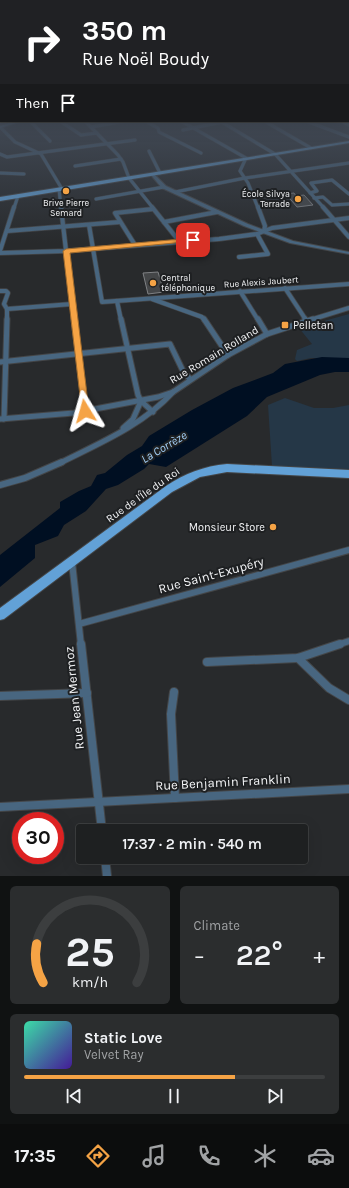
<!DOCTYPE html>
<html lang="en">
<head>
<meta charset="utf-8">
<style>
	body { margin:0; font-family:Karla,sans-serif; background:#2b2d2e; color:#f1f3f6; height:100vh; display:flex; flex-direction:column; font-size:15px; white-space:nowrap }
	* { box-sizing:border-box; margin:0 }
	p { font-size:13px; color:#a1a3a5 }
	.icon { flex:none; width:22px; height:22px; fill:none; stroke:currentColor; stroke-width:2; stroke-linecap:round; stroke-linejoin:round }
	.map { position:relative; height:876px; overflow:hidden }
	.sheet { display:flex; flex-direction:column; gap:10px; padding:10px; background:#101212; flex:1 }
	.sheet>* { flex:none }
	.banner { position:absolute; left:0px; top:0px; width:349px; height:122px; box-shadow:0 4px 16px #0002,0 0 0 1px #3c3e3f; background:#202124; color:#fff; overflow:hidden }
	.speed { position:absolute; left:12px; top:812px; display:flex; gap:8px; font-size:20px; font-weight:700; text-align:center }
	.speed>* { display:grid; place-content:center; width:52px; height:52px; border-radius:50%; background:#1e2021; box-shadow:0 4px 16px #0002,0 0 0 1px #3c3e3f; line-height:1 }
	.speed .limit { border:6px solid #d22; background:#fff; color:#111 }
	.pin { position:absolute; display:grid; place-items:center; width:34px; height:34px; color:#fff; margin:-17px; border-radius:8px; box-shadow:0 2px 6px #0006 }
	.me { position:absolute; width:44px; margin:-22px; rotate:352deg; stroke-linejoin:round; filter:drop-shadow(0 0 3px #0008) }
	.turn { display:flex; align-items:center; gap:14px; height:84px; padding:0 16px; font-size:18px }
	.turn .icon { width:52px; height:52px; stroke-width:2.5 }
	.turn b { display:block; font-size:28px; line-height:34px }
	.then { display:flex; align-items:center; height:38px; padding:0 16px; background:#0003; gap:8px; font-size:15px }
	.big { font-size:30px; font-weight:600; line-height:1.1 }
	.sheet .card { flex:1; display:flex; flex-direction:column; justify-content:center; gap:6px; min-width:0; padding:0 14px; border-radius:6px; background:#2b2d2e }
	.sheet .dial { align-items:center; gap:0 }
	.dial svg { height:104px; overflow:visible; fill:none; stroke:#3c3e3f; stroke-width:7; stroke-linecap:round; text-anchor:middle }
	.dial text { fill:#f1f3f6; stroke:none }
	.song { display:flex; align-items:center; gap:12px }
	.cover { width:48px; height:48px; border-radius:6px; background:linear-gradient(135deg,hsl(160 70% 55%),hsl(260 70% 35%)) }
	.played { height:4px; border-radius:2px; background:linear-gradient(90deg,#f5a345 70%,#3c3e3f 70%) }
	.keys { display:flex; justify-content:space-around; direction:ltr }
	.heat { display:flex; justify-content:space-between; align-items:center; font-size:22px; direction:ltr }
	.sheet .tiles { flex:1; display:grid; gap:10px; grid-template-columns:1fr 1fr }
	.card:last-child { grid-column:span 2 }
	.trip { position:absolute; left:76px; top:824px; width:232px; height:40px; border-radius:4px; background:#1e2021; box-shadow:0 4px 16px #0002,0 0 0 1px #3c3e3f; font-weight:600; line-height:40px; text-align:center }
	.menu { display:flex; height:64px; justify-content:space-around; align-items:center; background:#0c0d0d; color:#a1a3a5 }
	.menu .icon { width:28px; height:28px }
	.menu .current { color:#f5a345 }
	.menu b { font-size:18px; color:#f1f3f6 }
	.map>svg:first-child { display:block }
	.green { fill:#253747 }
	.water { fill:#000f22 }
	.building { fill:#444648; stroke:#7f8184 }
	.lines { fill:none; stroke-linecap:round; stroke-linejoin:round }
	.minor-far4-casing { stroke:#444648; stroke-width:4 }
	.minor-far3-casing { stroke:#444648; stroke-width:5.5 }
	.minor-far2-casing { stroke:#444648; stroke-width:7 }
	.minor-far1-casing { stroke:#444648; stroke-width:8 }
	.minor-casing { stroke:#444648; stroke-width:10 }
	.tertiary-casing { stroke:#444648; stroke-width:2 }
	.secondary-casing { stroke:#444648; stroke-width:2 }
	.primary-casing { stroke:#444648; stroke-width:2 }
	.minor-far4 { stroke:#486680; stroke-width:3 }
	.minor-far3 { stroke:#486680; stroke-width:4 }
	.minor-far2 { stroke:#486680; stroke-width:5 }
	.minor-far1 { stroke:#486680; stroke-width:6 }
	.minor { stroke:#486680; stroke-width:8 }
	.tertiary { fill:#486680; fill-rule:evenodd }
	.secondary { fill:#5787b1; fill-rule:evenodd }
	.primary { fill:#62a1d7; fill-rule:evenodd }
	.rail { stroke:#b0b2b4; stroke-width:1; stroke-dasharray:4 4; stroke-linecap:butt }
	.route { fill:#f5a345; stroke:#9f6a2d }
	.poi-dot { fill:#f5a345; stroke:#1e2022; stroke-width:1.5 }
	.labels { text-anchor:middle; dominant-baseline:central; stroke-width:4; stroke-linejoin:round; paint-order:stroke }
	.far-poi-label { font-size:9px; fill:#f3f4f6; stroke:#1e2022; text-anchor:end }
	.far-street-label { font-size:9px; fill:#f3f4f6; stroke:#1e2022 }
	.poi-label { font-size:11px; fill:#f3f4f6; stroke:#1e2022; text-anchor:start }
	.street-label { font-size:11px; fill:#f3f4f6; stroke:#1e2022 }
	.water-label { font-size:12px; font-style:italic; fill:#a4d0f8; stroke:#1e2022 }
	.near-street-label { font-size:13px; fill:#f3f4f6; stroke:#1e2022 }
</style>
</head>
<body>
<div class="map">
<svg width="349" height="876" viewBox="0 0 349 876">
	<rect width="100%" height="100%" fill="#282a2c"/>
	<g class="green">
		<path d="M 349,314 L 349,358 L 311,358 L 297,361 L 295,359 L 297,350 L 312,344 L 299,328 Z"/>
		<path d="M 285,398 L 314,408 L 333,408 L 349,405 L 349,469 L 272,466 L 268,405 Z"/>
	</g>
	<path class="water" d="M 322,357 L 349,358 L 349,372 L 335,372 L 320,375 L 267,397 L 247,416 L 166,467 L 149,464 L 144,469 L 118,485 L 106,489 L 86,511 L 64,525 L 58,536 L 35,545 L 35,558 L 0,587 L 0,555 L 60,508 L 60,502 L 79,491 L 91,486 L 97,475 L 105,473 L 127,455 L 142,446 L 149,436 L 192,410 L 233,388 L 273,373 L 285,364 Z"/>
	<g class="building">
		<path d="M 294,193 L 296,196 L 304,195 L 313,205 L 297,207 L 286,194 Z"/>
		<path d="M 158,272 L 164,292 L 148,294 L 143,273 Z"/>
	</g>
	<g class="lines">
		<defs>
			<g id="minor-far4">
				<path d="M 30,121 L 50,141"/>
				<path d="M 60,121 L 81,135 L 97,133"/>
				<path d="M 85,121 L 118,155 L 123,162 L 129,178 L 153,208"/>
				<path d="M 145,121 L 158,128 L 159,132 L 201,153"/>
				<path d="M 181,121 L 246,158 L 240,171 L 248,183 L 258,208"/>
				<path d="M 220,121 L 275,154 L 324,208"/>
				<path d="M 306,121 L 349,137"/>
				<path d="M 341,121 L 349,125"/>
				<path d="M 266,122 L 311,148"/>
				<path d="M 0,127 L 15,142 L 41,154 L 62,189"/>
				<path d="M 91,127 L 125,121"/>
				<path d="M 183,130 L 222,122"/>
				<path d="M 149,151 L 160,173"/>
				<path d="M 0,154 L 7,157 L 135,140"/>
				<path d="M 75,166 L 121,159"/>
				<path d="M 0,173 L 24,174"/>
				<path d="M 59,189 L 61,208"/>
				<path d="M 175,192 L 245,178 L 349,163"/>
				<path d="M 310,193 L 317,191 L 311,183 L 332,180 L 349,194"/>
				<path d="M 314,198 L 323,197 L 332,205 L 349,204"/>
				<path d="M 96,199 L 164,187"/>
				<path d="M 14,208 L 18,196"/>
			</g>
			<g id="minor-far3">
				<path d="M 61,207 L 74,320"/>
				<path d="M 152,207 L 179,241"/>
				<path d="M 258,207 L 265,226 L 264,231"/>
				<path d="M 323,207 L 349,237"/>
				<path d="M 164,222 L 217,212"/>
				<path d="M 89,225 L 102,302 L 349,284"/>
				<path d="M 7,231 L 120,222"/>
				<path d="M 135,245 L 115,213 L 153,209"/>
				<path d="M 0,251 L 14,207"/>
				<path d="M 0,253 L 66,251 L 219,239 L 257,234 L 272,228 L 349,218"/>
				<path d="M 239,257 L 268,254 L 257,234"/>
				<path d="M 285,288 L 306,320"/>
				<path d="M 0,291 L 6,291 L 8,293 L 4,304 L 7,309"/>
				<path d="M 240,291 L 258,320"/>
				<path d="M 152,299 L 202,317 L 204,320"/>
				<path d="M 117,301 L 121,320"/>
				<path d="M 7,309 L 72,304"/>
				<path d="M 7,320 L 7,309"/>
				<path d="M 310,320 L 349,308"/>
			</g>
			<g id="minor-far2">
				<path d="M 74,319 L 85,411"/>
				<path d="M 121,319 L 138,395 L 141,401 L 153,412"/>
				<path d="M 204,319 L 228,355"/>
				<path d="M 258,319 L 267,334"/>
				<path d="M 305,319 L 307,322"/>
				<path d="M 0,362 L 170,344 L 183,371 L 190,379"/>
				<path d="M 0,419 L 74,413 L 158,397 L 173,392 L 228,355 L 267,334 L 313,319"/>
				<path d="M 4,419 L 7,319"/>
				<path d="M 123,428 L 133,419 L 141,401"/>
				<path d="M 60,463 C 100,443 143,425 173,392"/>
			</g>
			<g id="minor-far1">
				<path d="M 0,485 L 25,478 L 62,462"/>
				<path d="M 72,562 L 81,645"/>
				<path d="M 79,624 L 349,550"/>
				<path d="M 337,645 L 349,641"/>
			</g>
			<g id="minor">
				<path d="M 81,644 L 102,831"/>
				<path d="M 298,658 L 329,688 L 349,700"/>
				<path d="M 207,662 L 298,658 L 340,644"/>
				<path d="M 174,692 L 171,714 L 175,798"/>
				<path d="M 0,696 L 87,693"/>
				<path d="M 0,807 L 349,789"/>
				<path d="M 105,857 L 107,876"/>
			</g>
			<path id="tertiary" d="M 151,173 L 153,173 L 166,186 L 248,224 L 293,241 L 349,252 L 349,254 L 290,243 L 244,226 L 162,188 L 151,175 Z"/>
			<path id="secondary" d="M 17,121 L 23,121 L 0,128 L 0,126 Z"/>
			<g id="primary">
				<path d="M 349,141 L 349,143 L 0,201 L 0,197 Z"/>
				<path d="M 227,464 L 349,470 L 349,478 L 227,472 L 200,477 L 172,492 L 4,619 L 0,620 L 0,608 L 166,486 C 184,474 204,466 227,464 Z"/>
			</g>
		</defs>
		<use href="#minor-far4" class="minor-far4-casing"/>
		<use href="#minor-far3" class="minor-far3-casing"/>
		<use href="#minor-far2" class="minor-far2-casing"/>
		<use href="#minor-far1" class="minor-far1-casing"/>
		<use href="#minor" class="minor-casing"/>
		<use href="#tertiary" class="tertiary-casing"/>
		<use href="#secondary" class="secondary-casing"/>
		<use href="#primary" class="primary-casing"/>
		<use href="#minor-far4" class="minor-far4"/>
		<use href="#minor-far3" class="minor-far3"/>
		<use href="#minor-far2" class="minor-far2"/>
		<use href="#minor-far1" class="minor-far1"/>
		<use href="#minor" class="minor"/>
		<use href="#tertiary" class="tertiary"/>
		<use href="#secondary" class="secondary"/>
		<use href="#primary" class="primary"/>
		<path class="rail" d="M 0,122 L 5,121"/>
	</g>
	<linearGradient id="sky" x2="0" y2="1"><stop stop-color="#161718"/><stop offset="0.49" stop-color="#424a56"/><stop offset="1" stop-color="#424a56" stop-opacity="0"/></linearGradient>
	<rect width="349" height="243" fill="url(#sky)"/>
	<path class="route" d="M 193,238 L 196,240 L 195,241 L 70,253 L 89,411 L 85,414 L 82,413 L 63,251 L 66,249 Z"/>
	<g class="poi-dot">
		<circle cx="66" cy="191" r="4"/>
		<circle cx="298" cy="199" r="4"/>
		<circle cx="153" cy="283" r="4"/>
		<rect x="281" y="321" width="8" height="8" rx="2"/>
		<circle cx="273" cy="527" r="4"/>
	</g>
	<g class="labels">
		<g class="far-poi-label">
			<text x="290" y="194">École Silvya<tspan x="290" dy="10">Terrade</tspan></text>
			<text x="66" y="203" text-anchor="middle">Brive Pierre<tspan x="66" dy="10">Semard</tspan></text>
			<text x="161" y="278" text-anchor="start">Central<tspan x="161" dy="10">téléphonique</tspan></text>
		</g>
		<g class="far-street-label">
			<text transform="translate(261 282) rotate(-4)">Rue Alexis Jaubert</text>
		</g>
		<g class="poi-label">
			<text x="293" y="325">Pelletan</text>
			<text x="265" y="527" text-anchor="end">Monsieur Store</text>
		</g>
		<g class="street-label">
			<text transform="translate(214 355) rotate(-31)">Rue Romain Rolland</text>
			<text transform="translate(143 495) rotate(-35)">Rue de l'Île du Roi</text>
		</g>
		<g class="water-label">
			<text transform="translate(164 447) rotate(-31)">La Corrèze</text>
		</g>
		<g class="near-street-label">
			<text transform="translate(211 575) rotate(-15)">Rue Saint-Exupéry</text>
			<text transform="translate(74 698) rotate(-96)">Rue Jean Mermoz</text>
			<text transform="translate(223 782) rotate(-3)">Rue Benjamin Franklin</text>
		</g>
	</g>
</svg>
<div class="speed"><div class="limit">30</div></div>
<div class="pin" style="left:193px;top:240px;background:#d93025"><svg class="icon" aria-label="arrive" viewBox="0 0 24 24"><path d="M6 21V4h12l-3 4 3 4H6"/></svg></div>
<svg class="me" style="left:85px;top:411px" viewBox="-20 -20 40 40"><path d="M0-17L14 15 0 8-14 15z" fill="#f5a345" stroke="#fff" stroke-width="4"/></svg>
<div class="trip">17:37 · 2 min · 540 m</div>
<div class="banner">
<div class="turn"><svg class="icon" aria-label="right" viewBox="0 0 24 24"><path d="M7 20v-9h11M14 6l5 5-5 5"/></svg><div><b>350 m</b>Rue Noël Boudy</div></div>
<div class="then">Then<svg class="icon" aria-label="arrive" viewBox="0 0 24 24"><path d="M6 21V4h12l-3 4 3 4H6"/></svg></div>
</div>
</div>
<section class="sheet">
<div class="tiles">
<div class="card dial"><svg viewBox="0 0 100 80">
<path d="M14 69A42 42 0 1 1 86 69"/>
<path d="M14 69A42 42 0 0 1 9 39" stroke="#f5a345"/>
<text x="50" y="56" font-size="32" font-weight="700">25</text>
<text x="50" y="72" font-size="11">km/h</text>
</svg></div>
<div class="card"><p>Climate</p>
<div class="heat"><a>−</a><b class="big">22°</b><a>+</a></div>
</div>
<div class="card">
<div class="song"><i class="cover"></i><div><b>Static Love</b><p>Velvet Ray</p></div></div>
<div class="played"></div>
<div class="keys"><svg class="icon" aria-label="previous" viewBox="0 0 24 24"><path d="M18 5L8 12l10 7zM5 5v14"/></svg><svg class="icon" aria-label="pause" viewBox="0 0 24 24"><path d="M8 5v14M16 5v14"/></svg><svg class="icon" aria-label="next" viewBox="0 0 24 24"><path d="M6 5l10 7-10 7zM19 5v14"/></svg></div>
</div>
</div>
</section>
<nav class="menu">
<b>17:35</b>
<svg class="icon current" aria-label="directions" viewBox="0 0 24 24"><path d="M12 3l9 9-9 9-9-9zM9 14v-3h6M13 9l2 2-2 2"/></svg>
<svg class="icon" aria-label="music" viewBox="0 0 24 24"><path d="M9 18V5l10-2v13"/><circle cx="6" cy="18" r="3"/><circle cx="16" cy="16" r="3"/></svg>
<svg class="icon" aria-label="phone" viewBox="0 0 24 24"><path d="M5 4h4l2 5-3 2q2 4 5 5l2-3 5 2v4C11 20 4 13 5 4z"/></svg>
<svg class="icon" aria-label="climate" viewBox="0 0 24 24"><path d="M12 3v18M4 7l16 10M4 17L20 7"/></svg>
<svg class="icon" aria-label="car" viewBox="0 0 24 24"><path d="M5 17H2v-5l4-1 3-4h7l3 4 3 1v5h-3M9 17h6M6 11h13"/><circle cx="7" cy="17" r="2"/><circle cx="17" cy="17" r="2"/></svg>
</nav>
</body>
</html>
